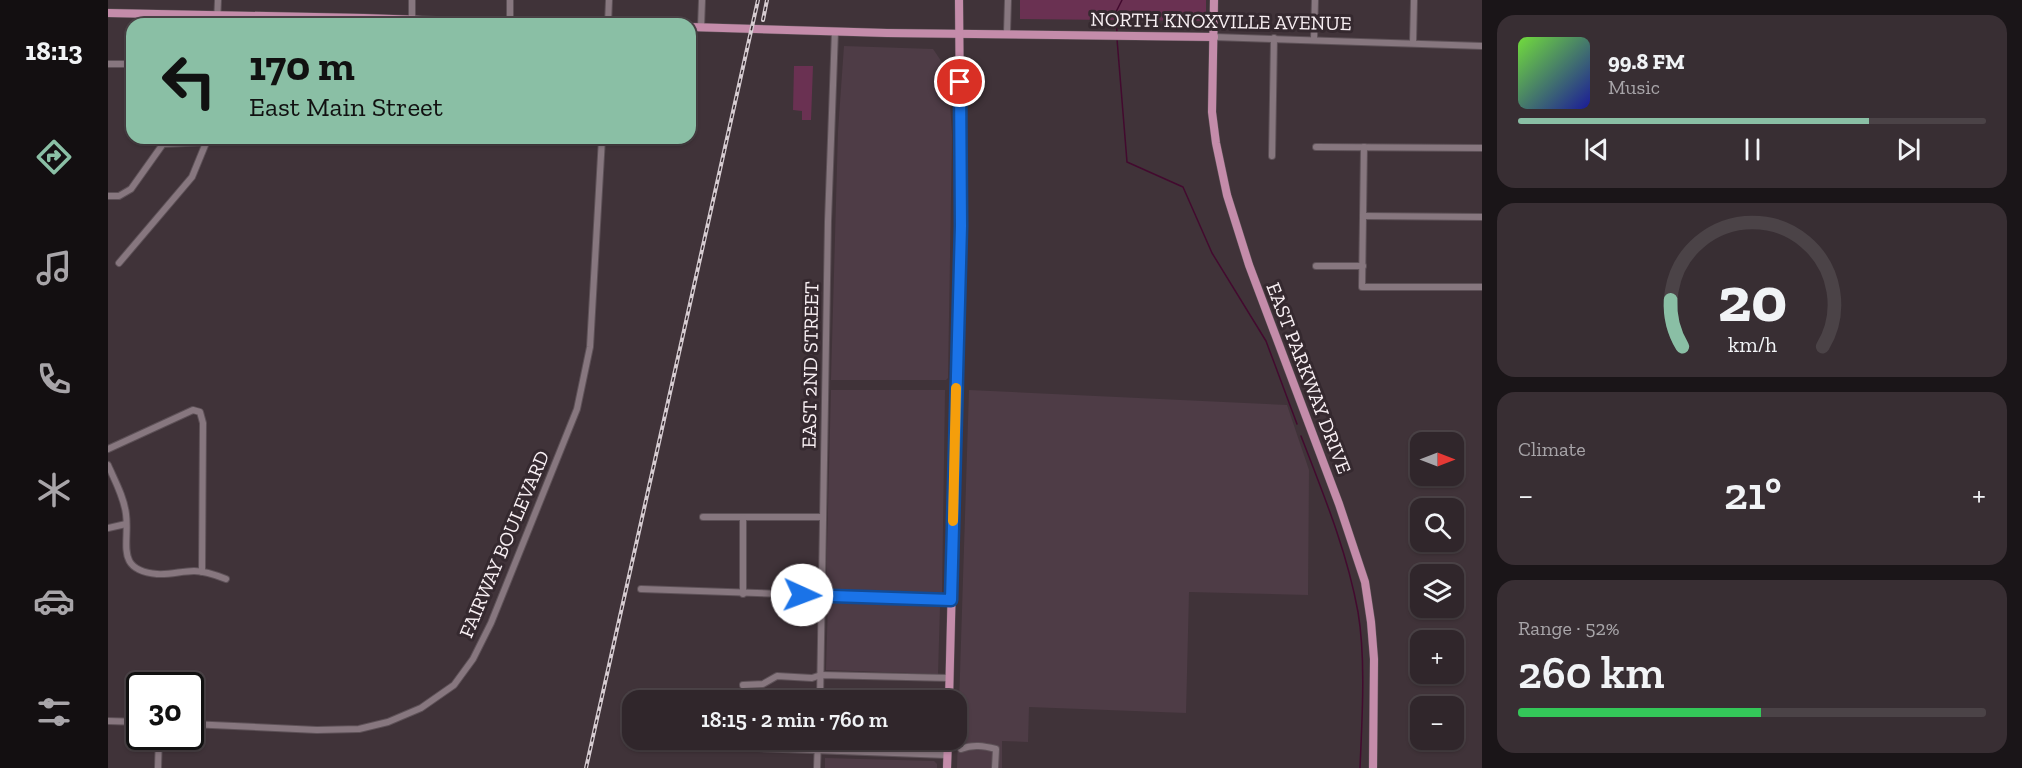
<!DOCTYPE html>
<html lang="en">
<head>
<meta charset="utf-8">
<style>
	body { margin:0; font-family:"Zilla Slab",serif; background:#382e33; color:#f1f3f6; height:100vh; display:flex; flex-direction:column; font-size:22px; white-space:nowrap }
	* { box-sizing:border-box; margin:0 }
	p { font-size:20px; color:#a8a5a9 }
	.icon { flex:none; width:33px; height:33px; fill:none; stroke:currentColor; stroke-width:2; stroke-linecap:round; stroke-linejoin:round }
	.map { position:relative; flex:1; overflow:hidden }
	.sheet { display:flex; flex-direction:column; gap:15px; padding:15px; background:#1a1518; width:540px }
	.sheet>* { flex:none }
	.guide { position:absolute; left:18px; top:18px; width:570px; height:126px; border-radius:18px; box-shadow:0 2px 4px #0004,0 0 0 2px #4b4347; background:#8abfa5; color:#111; overflow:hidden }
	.needle { width:39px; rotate:90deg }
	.fabs { position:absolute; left:1302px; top:432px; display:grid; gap:12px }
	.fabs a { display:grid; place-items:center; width:54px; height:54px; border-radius:12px; background:#30262b; box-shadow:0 2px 4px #0004,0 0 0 2px #4b4347; font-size:30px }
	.speed { position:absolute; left:18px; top:672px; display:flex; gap:12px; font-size:30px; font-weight:700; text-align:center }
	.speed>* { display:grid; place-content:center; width:78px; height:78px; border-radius:50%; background:#30262b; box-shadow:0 2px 4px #0004,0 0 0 2px #4b4347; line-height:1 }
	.speed .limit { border:3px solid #111; border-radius:9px; background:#fff; color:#111 }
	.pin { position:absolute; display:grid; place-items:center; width:51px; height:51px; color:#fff; margin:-26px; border:3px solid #fff; border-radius:50%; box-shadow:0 2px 6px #0007 }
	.me { position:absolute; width:66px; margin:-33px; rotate:92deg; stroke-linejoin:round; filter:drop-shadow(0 0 4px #0008) }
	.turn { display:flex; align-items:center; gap:21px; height:126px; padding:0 24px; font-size:27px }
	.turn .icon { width:78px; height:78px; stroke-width:2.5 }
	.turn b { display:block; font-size:42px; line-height:51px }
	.big { font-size:45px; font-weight:600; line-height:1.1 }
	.sheet .card { flex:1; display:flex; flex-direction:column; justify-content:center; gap:9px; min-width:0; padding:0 21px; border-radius:18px; background:#382e33 }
	.sheet .dial { align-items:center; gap:0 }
	.dial svg { height:156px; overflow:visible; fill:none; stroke:#4b4347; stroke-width:7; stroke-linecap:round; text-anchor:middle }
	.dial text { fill:#f1f3f6; stroke:none }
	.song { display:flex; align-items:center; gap:18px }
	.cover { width:72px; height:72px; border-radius:9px; background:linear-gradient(135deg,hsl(100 70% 55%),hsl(240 70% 35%)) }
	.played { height:6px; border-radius:3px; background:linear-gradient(90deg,#8abfa5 75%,#4b4347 75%) }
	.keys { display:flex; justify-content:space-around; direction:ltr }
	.heat { display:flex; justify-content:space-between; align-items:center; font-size:33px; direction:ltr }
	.charge { height:9px; border-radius:4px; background:linear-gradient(90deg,#34c759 52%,#4b4347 0) }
	.trip { position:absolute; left:514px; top:690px; width:345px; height:60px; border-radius:18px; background:#30262b; box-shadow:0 2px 4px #0004,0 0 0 2px #4b4347; font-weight:600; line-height:60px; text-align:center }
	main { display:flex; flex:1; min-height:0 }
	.dock { display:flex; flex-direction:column; width:108px; justify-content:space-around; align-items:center; background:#130f11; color:#a8a5a9 }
	.dock .icon { width:42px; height:42px }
	.dock .on { color:#8abfa5 }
	.dock b { font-size:27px; color:#f1f3f6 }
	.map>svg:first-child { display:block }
	.built { fill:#4e3c46 }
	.green { fill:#6a3152 }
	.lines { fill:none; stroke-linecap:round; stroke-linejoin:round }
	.stream { stroke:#430a2f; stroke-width:1.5 }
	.minor-casing { stroke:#5d5157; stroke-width:8 }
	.major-casing { stroke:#5d5157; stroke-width:9 }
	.minor { stroke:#87777f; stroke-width:6 }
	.major { stroke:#c48caa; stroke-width:8 }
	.rail-casing { stroke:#d6ccd1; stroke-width:4 }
	.rail { stroke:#35292f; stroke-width:1.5; stroke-dasharray:4.5; stroke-linecap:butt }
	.route-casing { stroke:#114b97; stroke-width:15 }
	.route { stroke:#1a73e8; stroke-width:10 }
	.slow { stroke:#f59e0b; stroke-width:10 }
	.labels { text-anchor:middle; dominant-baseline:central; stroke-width:6; stroke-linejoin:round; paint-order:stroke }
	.street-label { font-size:20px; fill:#f8eff3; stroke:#35292f }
</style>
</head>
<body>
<main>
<nav class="dock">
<b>18:13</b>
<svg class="icon on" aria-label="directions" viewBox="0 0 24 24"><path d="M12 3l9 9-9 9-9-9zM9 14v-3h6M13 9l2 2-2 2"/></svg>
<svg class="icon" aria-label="music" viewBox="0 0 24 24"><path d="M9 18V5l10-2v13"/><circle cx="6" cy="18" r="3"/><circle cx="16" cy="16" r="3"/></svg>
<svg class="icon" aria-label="phone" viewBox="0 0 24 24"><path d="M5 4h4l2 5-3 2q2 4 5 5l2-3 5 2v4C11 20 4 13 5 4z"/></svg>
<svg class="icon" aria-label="climate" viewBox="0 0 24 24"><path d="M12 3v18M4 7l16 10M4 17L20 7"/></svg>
<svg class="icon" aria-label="car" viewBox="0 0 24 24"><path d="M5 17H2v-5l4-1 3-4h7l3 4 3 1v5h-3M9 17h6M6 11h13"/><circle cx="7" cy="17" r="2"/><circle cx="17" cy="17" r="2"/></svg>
<svg class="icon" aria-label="filters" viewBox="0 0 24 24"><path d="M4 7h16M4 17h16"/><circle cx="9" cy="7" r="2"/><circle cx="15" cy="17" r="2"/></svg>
</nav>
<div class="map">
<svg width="1374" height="768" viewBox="0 0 1374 768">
	<rect width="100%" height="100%" fill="#403339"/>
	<g class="built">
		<path d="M 736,46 L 825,49 L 840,71 L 844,135 L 840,378 L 838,380 L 723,380 L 730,131 Z"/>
		<path d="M 723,390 L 837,390 L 834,594 L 831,596 L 722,592 L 718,589 Z"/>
		<path d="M 861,390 L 1179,405 L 1201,470 L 1200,595 L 1081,592 L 1078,713 L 921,707 L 920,742 L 894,741 L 894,768 L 849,768 Z"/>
		<path d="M 720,602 L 832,606 L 830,674 L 718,670 Z"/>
		<path d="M 717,758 L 826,761 L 829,764 L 829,768 L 717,768 Z"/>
	</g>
	<g class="green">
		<path d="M 912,0 L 1098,0 L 1098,21 L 912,19 Z"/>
		<path d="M 686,66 L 705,66 L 703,120 L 694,120 L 694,111 L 685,110 Z"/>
	</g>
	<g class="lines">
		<g class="stream">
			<path d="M 1009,34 L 1008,12 L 1014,0"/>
			<path d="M 1009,39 L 1019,162 L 1075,187 L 1104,253 L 1158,341 L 1189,424"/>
			<path d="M 1193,436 C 1215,493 1239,551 1250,612 C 1258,659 1254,720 1252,768"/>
		</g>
		<defs>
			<g id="minor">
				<path d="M 304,20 L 304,0"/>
				<path d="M 402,23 L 402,0"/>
				<path d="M 109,24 L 110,0"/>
				<path d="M 500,24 L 501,0"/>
				<path d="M 593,27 L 594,0"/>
				<path d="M 899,33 L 900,0"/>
				<path d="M 1106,37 L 1374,46"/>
				<path d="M 1206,39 L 1207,0"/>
				<path d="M 1305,43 L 1306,0"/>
				<path d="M 0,64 L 24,64"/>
				<path d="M 1208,147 L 1374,148"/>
				<path d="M 1256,147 L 1254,287 L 1374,287"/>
				<path d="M 1164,156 L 1166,38"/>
				<path d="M 0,196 L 11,196 L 23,189 L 55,144 L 100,142"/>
				<path d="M 1255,216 L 1374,217"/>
				<path d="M 11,263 L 84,177 L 100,138"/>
				<path d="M 1208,266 L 1255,266"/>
				<path d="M 0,449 L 85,410 L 92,412 L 95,423 L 94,572"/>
				<path d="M 0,465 C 7,481 16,497 18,514 C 22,543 6,570 49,574 C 62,575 74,571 86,571 C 97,571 108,575 118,579"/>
				<path d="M 595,517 L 715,517"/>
				<path d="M 635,518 L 635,594"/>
				<path d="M 0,528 L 18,524"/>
				<path d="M 533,589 L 843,600"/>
				<path d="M 635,685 L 655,684 L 669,676 L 704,678 L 713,675 L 841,678"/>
				<path d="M 712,700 L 720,221 L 727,31"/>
				<path d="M 0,721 L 32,722"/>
				<path d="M 82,724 L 209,730 L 251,729 L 280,722 L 313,708 L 346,685 L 365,659 L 383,623 L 469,409 L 482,347 L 494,138"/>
				<path d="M 570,745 L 839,755"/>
				<path d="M 853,749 C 865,744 876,746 888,749 L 887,768"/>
				<path d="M 50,768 L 51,736"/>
				<path d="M 709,768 L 710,740"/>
			</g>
			<g id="major">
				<path d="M 1106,0 L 1104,112 L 1108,143 L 1119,195 L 1141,265 L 1231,504 L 1257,582 L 1263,622 L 1266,659 L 1265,768"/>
				<path d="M 0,13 L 256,18 L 427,24"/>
				<path d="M 582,27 L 779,33 L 1106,37"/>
				<path d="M 841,700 L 853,226 L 851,0"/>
				<path d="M 839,768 L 840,740"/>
			</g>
		</defs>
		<use href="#minor" class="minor-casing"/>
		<use href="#major" class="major-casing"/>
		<use href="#minor" class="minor"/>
		<use href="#major" class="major"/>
		<defs>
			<g id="rail">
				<path d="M 655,20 L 659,0"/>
				<path d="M 478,768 L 650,0"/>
			</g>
		</defs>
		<use href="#rail" class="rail-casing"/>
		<use href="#rail" class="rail"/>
	</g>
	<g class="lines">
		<defs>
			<path id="route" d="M 694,595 L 843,600 L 853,226 L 852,82"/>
		</defs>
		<use href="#route" class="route-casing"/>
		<use href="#route" class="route"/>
		<path class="slow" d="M 845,521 L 848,388"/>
	</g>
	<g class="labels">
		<g class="street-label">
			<text transform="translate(1113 21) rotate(1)">NORTH KNOXVILLE AVENUE</text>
			<text transform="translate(702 365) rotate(-89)">EAST 2ND STREET</text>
			<text transform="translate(1201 378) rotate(69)">EAST PARKWAY DRIVE</text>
			<text transform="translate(396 544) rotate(-67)">FAIRWAY BOULEVARD</text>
		</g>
	</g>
</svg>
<div class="fabs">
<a><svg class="needle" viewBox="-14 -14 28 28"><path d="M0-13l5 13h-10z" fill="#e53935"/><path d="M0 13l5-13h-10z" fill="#a8a5a9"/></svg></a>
<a><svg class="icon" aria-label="search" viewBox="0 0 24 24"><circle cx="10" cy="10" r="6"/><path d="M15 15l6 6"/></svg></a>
<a><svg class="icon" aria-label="layers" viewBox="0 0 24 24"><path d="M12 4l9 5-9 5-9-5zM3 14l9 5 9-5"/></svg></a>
<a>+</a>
<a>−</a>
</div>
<div class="speed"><div class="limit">30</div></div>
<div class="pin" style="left:852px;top:82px;background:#d93025"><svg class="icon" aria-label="arrive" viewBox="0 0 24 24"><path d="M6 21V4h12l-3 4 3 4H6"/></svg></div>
<svg class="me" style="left:694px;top:595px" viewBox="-20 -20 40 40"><circle r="19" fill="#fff"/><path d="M0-13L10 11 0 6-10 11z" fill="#1a73e8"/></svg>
<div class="trip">18:15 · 2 min · 760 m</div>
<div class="guide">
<div class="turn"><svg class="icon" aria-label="left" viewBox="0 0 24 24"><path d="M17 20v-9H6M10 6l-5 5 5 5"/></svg><div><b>170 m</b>East Main Street</div></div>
</div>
</div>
<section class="sheet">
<div class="card">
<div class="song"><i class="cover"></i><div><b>99.8 FM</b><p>Music</p></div></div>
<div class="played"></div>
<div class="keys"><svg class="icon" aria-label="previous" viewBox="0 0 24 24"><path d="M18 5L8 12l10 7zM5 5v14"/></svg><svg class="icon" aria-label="pause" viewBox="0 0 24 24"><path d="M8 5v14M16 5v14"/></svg><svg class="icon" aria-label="next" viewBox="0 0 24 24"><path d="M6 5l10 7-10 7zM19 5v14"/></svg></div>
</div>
<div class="card dial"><svg viewBox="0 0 100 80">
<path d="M14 69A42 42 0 1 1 86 69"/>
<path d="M14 69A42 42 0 0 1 8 45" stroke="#8abfa5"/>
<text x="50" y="56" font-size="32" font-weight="700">20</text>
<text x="50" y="72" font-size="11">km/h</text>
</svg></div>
<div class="card"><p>Climate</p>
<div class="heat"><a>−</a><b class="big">21°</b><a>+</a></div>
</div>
<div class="card"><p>Range · 52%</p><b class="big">260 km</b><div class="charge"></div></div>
</section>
</main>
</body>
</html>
